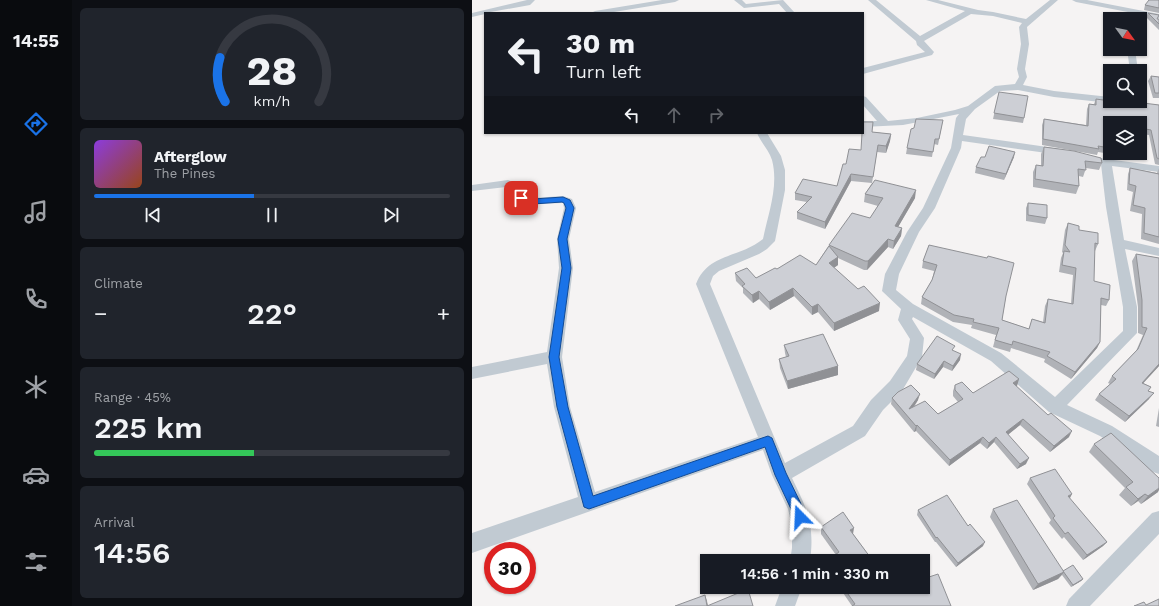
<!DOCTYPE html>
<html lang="en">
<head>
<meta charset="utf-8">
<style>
	body { margin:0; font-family:"Work Sans",sans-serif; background:#20242c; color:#f1f3f6; height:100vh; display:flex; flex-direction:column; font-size:15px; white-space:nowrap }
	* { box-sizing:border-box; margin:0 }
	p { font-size:13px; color:#9ea1a6 }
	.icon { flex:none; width:22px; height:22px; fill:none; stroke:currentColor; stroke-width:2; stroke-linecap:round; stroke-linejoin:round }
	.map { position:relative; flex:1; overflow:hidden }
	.panel { display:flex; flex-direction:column; gap:8px; padding:8px; background:#0d0f14; width:400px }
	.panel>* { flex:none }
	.top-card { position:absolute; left:12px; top:12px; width:380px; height:122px; border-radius:0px; box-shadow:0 1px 3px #0004; background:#171b24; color:#f1f3f6; overflow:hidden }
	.needle { width:26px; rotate:123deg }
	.buttons { position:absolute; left:631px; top:12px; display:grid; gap:8px }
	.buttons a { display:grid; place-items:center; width:44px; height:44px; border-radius:0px; background:#171b24; box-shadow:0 1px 3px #0004; font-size:20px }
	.speed { position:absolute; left:12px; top:542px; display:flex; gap:8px; font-size:20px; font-weight:700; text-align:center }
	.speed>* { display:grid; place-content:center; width:52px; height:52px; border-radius:50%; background:#171b24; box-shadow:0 1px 3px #0004; line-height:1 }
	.speed .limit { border:6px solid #d22; background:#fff; color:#111 }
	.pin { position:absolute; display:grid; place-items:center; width:34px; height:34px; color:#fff; margin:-17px; border-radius:8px; box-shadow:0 2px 6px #0006 }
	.me { position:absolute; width:44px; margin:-22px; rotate:339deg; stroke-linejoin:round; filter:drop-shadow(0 0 3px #0008) }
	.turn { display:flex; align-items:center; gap:14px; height:84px; padding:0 16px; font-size:18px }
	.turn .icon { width:52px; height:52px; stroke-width:2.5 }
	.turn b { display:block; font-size:28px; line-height:34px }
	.lanes { display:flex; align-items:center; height:38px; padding:0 16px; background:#0003; justify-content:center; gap:20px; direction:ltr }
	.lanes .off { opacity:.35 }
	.big { font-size:30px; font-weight:600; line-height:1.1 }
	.panel .tile { flex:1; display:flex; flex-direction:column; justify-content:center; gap:6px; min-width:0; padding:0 14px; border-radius:6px; background:#20242c }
	.panel .dial { align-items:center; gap:0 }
	.dial svg { height:104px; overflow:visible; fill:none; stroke:#363941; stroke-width:7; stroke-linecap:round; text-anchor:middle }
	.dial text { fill:#f1f3f6; stroke:none }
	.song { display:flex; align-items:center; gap:12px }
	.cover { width:48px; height:48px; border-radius:6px; background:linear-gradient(135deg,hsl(270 70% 55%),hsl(20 70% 35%)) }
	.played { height:4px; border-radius:2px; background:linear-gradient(90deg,#1a73e8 45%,#363941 45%) }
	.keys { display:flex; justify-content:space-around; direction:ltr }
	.heat { display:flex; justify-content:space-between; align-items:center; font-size:22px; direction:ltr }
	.charge { height:6px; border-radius:3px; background:linear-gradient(90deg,#34c759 45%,#363941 0) }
	.trip { position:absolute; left:228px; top:554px; width:230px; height:40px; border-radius:0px; background:#171b24; box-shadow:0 1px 3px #0004; font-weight:600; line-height:40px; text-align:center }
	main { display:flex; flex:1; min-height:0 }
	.tab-bar { display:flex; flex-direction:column; width:72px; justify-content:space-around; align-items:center; background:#090b0e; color:#9ea1a6 }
	.tab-bar .icon { width:28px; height:28px }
	.tab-bar .on { color:#1a73e8 }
	.tab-bar b { font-size:18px; color:#f1f3f6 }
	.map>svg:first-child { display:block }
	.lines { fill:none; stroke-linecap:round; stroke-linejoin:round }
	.street { fill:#c1cad2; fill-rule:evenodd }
	.wall { fill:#b0b2b7 }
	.shaded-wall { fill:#909195 }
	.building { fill:#cdcfd5; stroke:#909195 }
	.route { fill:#1a73e8; stroke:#114b97 }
</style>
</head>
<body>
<main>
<nav class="tab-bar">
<b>14:55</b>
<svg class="icon on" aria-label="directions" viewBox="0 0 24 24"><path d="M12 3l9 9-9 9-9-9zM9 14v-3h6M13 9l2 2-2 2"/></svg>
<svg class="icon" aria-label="music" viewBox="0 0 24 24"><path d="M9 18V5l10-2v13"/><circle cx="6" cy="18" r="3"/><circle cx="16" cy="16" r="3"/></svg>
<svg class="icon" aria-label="phone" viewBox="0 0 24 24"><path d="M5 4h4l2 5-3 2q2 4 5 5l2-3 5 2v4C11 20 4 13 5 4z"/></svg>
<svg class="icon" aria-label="climate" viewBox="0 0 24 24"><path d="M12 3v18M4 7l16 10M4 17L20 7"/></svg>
<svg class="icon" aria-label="car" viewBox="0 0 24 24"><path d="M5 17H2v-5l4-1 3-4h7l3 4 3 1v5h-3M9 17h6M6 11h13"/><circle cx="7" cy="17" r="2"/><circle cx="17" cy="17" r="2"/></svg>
<svg class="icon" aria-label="filters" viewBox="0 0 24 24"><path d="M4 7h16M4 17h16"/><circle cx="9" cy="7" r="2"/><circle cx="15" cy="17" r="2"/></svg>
</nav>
<section class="panel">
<div class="tile dial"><svg viewBox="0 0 100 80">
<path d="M14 69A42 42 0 1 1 86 69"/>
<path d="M14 69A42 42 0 0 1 10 35" stroke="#1a73e8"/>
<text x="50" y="56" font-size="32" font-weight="700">28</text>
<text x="50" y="72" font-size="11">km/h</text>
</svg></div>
<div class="tile">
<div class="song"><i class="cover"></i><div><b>Afterglow</b><p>The Pines</p></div></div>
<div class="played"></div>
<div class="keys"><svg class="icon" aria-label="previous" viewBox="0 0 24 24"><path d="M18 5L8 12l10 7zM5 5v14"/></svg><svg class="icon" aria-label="pause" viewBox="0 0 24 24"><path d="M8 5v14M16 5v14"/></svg><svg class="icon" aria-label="next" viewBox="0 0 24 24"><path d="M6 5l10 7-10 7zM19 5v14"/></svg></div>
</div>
<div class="tile"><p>Climate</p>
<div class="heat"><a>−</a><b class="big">22°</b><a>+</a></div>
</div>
<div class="tile"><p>Range · 45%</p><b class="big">225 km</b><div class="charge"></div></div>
<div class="tile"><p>Arrival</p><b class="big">14:56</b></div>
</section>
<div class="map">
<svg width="687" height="606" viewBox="0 0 687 606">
	<rect width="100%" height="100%" fill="#f5f3f3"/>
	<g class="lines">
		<g class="street">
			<path d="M 55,0 L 63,0 L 58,5 L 13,13 L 13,14 L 0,17 L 0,13 Z"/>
			<path d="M 190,0 L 207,0 L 203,2 L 136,13 L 119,13 L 123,11 Z"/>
			<path d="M 262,0 L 270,0 L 274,4 L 311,0 L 323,13 L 315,13 L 307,4 L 272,8 Z"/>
			<path d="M 396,0 L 404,0 L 448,36 L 493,11 L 454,0 L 466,0 L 506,10 L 521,12 L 554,19 L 578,0 L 586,0 L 555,27 L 557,44 L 553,69 L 555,77 L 551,85 L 582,91 L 638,97 L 638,101 L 642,101 L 638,103 L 582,97 L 546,90 L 528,91 L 503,109 L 494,119 L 491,135 L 589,149 L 594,152 L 589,155 L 490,141 L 489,148 L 463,208 L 447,232 L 427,274 L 424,290 L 441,304 L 529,353 L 583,397 L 651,331 L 651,307 L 634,207 L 629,164 L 623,163 L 622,161 L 627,158 L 687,166 L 687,172 L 640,166 L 652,240 L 687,248 L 687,256 L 653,249 L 665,307 L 665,333 L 595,405 L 640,426 L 687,456 L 687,474 L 681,472 L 628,436 L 577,412 L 519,361 L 441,317 L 440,319 L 452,338 L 450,357 L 430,391 L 411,410 L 393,436 L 320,478 C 335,509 343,525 338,561 L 318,561 L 320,548 L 320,526 L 316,509 L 300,475 L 291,450 L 0,553 L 0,533 L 106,497 L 82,407 L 75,364 L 0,379 L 0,367 L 75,352 L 87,268 L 85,239 L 92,208 L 91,203 L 61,204 L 45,200 L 34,187 L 0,191 L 0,185 L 36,180 L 44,183 L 53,196 L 61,198 L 91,196 L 100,199 L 104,208 L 97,239 L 101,268 L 90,357 L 98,407 L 123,492 L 286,437 L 224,284 C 236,253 268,258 291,239 C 296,214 307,186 300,160 C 297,150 289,143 285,133 L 295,133 L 309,156 L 313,170 L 313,190 L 303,241 L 295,249 L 287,254 L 247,271 L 241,276 L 238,284 L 313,463 L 381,426 L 399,400 L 418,381 L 435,356 L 438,339 L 426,320 L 429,309 L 410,291 L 413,274 L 435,232 L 451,208 L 479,148 L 484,118 L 487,114 L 431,125 L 391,127 L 391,121 L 405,121 L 391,105 L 391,96 L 394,97 L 416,121 L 445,118 L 483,110 L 496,106 L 523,86 L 543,84 L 547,77 L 545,69 L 549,44 L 547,27 L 550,23 L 521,16 L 499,14 L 452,41 L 462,52 L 460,55 L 391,74 L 391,68 L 453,52 L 445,45 L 444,41 Z"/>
			<path d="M 600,0 L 615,0 L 687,14 L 687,18 L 604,2 Z"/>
			<path d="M 655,49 L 663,49 L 666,71 L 658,71 Z"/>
			<path d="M 687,511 L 687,534 L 618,606 L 594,606 L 597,599 L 680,513 Z"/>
			<path d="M 310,587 L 330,587 L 323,606 L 303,606 Z"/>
		</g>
	</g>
	<g class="wall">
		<path d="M 687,0 L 687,13 L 672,10 L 673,5 Z"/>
		<path d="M 676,13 L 685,19 L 687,19 L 687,30 L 674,17 Z"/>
		<path d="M 634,70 L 638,71 L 638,95 L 632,74 Z"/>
		<path d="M 679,76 L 687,77 L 687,98 L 681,98 L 676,81 Z"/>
		<path d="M 527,92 L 552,118 L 551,123 L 521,119 Z"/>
		<path d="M 624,99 L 687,105 L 687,165 L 683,164 L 677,135 L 668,134 L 668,123 L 638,123 L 638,153 L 639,153 L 639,154 L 626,152 L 625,155 L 570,145 L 570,125 L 572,119 L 614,125 L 615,109 L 617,104 L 622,104 Z"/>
		<path d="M 471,120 L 466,145 L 462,144 L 460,157 L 434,154 L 435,148 Z"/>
		<path d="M 400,132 L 419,134 L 418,141 L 414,153 L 405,152 L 400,183 L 443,198 L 426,227 L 430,228 L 429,236 L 421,249 L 416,247 L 395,270 L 392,270 L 366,258 L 366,265 L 362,268 L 407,311 L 362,331 L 346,312 L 340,315 L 322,296 L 298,310 L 287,299 L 281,303 L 271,293 L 271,288 L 264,281 L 263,273 L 284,278 L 305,269 L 344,265 L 357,245 L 398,218 L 406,206 L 392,202 L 393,194 L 400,183 L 379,181 L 353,229 L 325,219 L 325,212 L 335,202 L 323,200 L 323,193 L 365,186 L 374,164 L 389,150 Z"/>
		<path d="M 572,147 L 630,163 L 627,170 L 614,168 L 611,177 L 607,176 L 607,186 L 604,194 L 561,187 L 561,172 L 564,165 L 569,166 L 569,154 Z"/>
		<path d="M 542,157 L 532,180 L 503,173 L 504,167 Z"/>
		<path d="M 658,168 L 685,173 L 687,168 L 687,244 L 669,239 L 670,214 L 658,211 L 661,192 L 655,190 L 656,174 Z"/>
		<path d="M 556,203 L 575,218 L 573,224 L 554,221 L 554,208 Z"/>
		<path d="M 596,223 L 607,230 L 626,244 L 623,251 L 622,251 L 622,281 L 637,300 L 634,306 L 629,305 L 628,342 L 625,348 L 599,379 L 572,362 L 573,359 L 539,348 L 538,352 L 521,347 L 524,335 L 499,328 L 500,325 L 481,322 L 449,304 L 450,297 L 460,280 L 462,271 L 450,268 L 451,261 L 457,245 L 534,296 L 530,320 L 557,329 L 560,319 L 571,322 L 573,306 L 576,299 L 599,304 L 601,275 L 587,272 L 589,258 L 591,253 L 590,252 L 593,230 Z"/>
		<path d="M 664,254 L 687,258 L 687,366 L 671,383 L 679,387 L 676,391 L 677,399 L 653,422 L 623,400 L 627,394 L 638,384 L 636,383 L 640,376 L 664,351 L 671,335 L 666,333 L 666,307 L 660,261 Z"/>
		<path d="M 312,345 L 366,366 L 366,375 L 316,389 L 308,368 L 307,359 L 314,357 L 313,353 Z"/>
		<path d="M 482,351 L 488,360 L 480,371 L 471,367 L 462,379 L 444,370 L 445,364 Z"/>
		<path d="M 547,379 L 544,386 L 597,437 L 578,452 L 548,425 L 536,434 L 554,464 L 545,469 L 522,442 L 515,449 L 508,443 L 477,466 L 444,431 L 442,432 L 419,404 L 420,398 L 446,400 L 442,407 L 466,414 L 486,402 L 481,396 L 481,391 L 483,385 L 501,393 Z"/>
		<path d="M 687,408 L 687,427 L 684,426 Z"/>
		<path d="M 622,444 L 686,492 L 669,504 L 666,501 L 659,506 L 647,495 L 653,488 L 617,452 Z"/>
		<path d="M 558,478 L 597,499 L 635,542 L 631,546 L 611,560 L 592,537 L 590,539 L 577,523 L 579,520 L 555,484 Z"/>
		<path d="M 521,509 L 591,571 L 611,579 L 609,581 L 599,587 L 590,575 L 586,579 L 561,590 L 518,517 Z"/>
		<path d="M 446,510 L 511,546 L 484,567 L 464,542 L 463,542 L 445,515 Z"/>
		<path d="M 349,527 L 381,534 L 401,561 L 364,555 L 349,534 Z"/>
		<path d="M 367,587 L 420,587 L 380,606 Z"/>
	</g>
	<g class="shaded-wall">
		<path d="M 419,134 L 418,141 L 414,153 L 414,146 Z"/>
		<path d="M 543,152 L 542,157 L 532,180 L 534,174 Z"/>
		<path d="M 379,174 L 379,181 L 353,229 L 353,222 Z"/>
		<path d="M 444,190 L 443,198 L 422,234 L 423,226 Z"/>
		<path d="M 430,228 L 429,236 L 421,249 L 422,241 Z"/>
		<path d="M 416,239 L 416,247 L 395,270 L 396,261 Z"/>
		<path d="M 366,257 L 366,265 L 357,271 L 357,263 Z"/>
		<path d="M 321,288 L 322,296 L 298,310 L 297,302 Z"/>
		<path d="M 287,291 L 287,299 L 281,303 L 280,295 Z"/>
		<path d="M 408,303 L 407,311 L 362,331 L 362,323 Z"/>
		<path d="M 346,304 L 346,312 L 340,315 L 340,307 Z"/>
		<path d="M 628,342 L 625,348 L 599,379 L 603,372 Z"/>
		<path d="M 489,354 L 488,360 L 480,371 L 481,366 Z"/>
		<path d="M 472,361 L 471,367 L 462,379 L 463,374 Z"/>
		<path d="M 687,364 L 687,366 L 666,389 L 670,383 Z"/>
		<path d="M 366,366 L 366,375 L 316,389 L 315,381 Z"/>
		<path d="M 547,379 L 545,386 L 539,389 L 541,383 Z"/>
		<path d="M 682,393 L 677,399 L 653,422 L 657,416 Z"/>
		<path d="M 448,394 L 446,400 L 436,415 L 437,409 Z"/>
		<path d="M 551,419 L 548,425 L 532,438 L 534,432 Z"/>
		<path d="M 445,425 L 444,431 L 442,432 L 444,426 Z"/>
		<path d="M 600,431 L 597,437 L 578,452 L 582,446 Z"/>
		<path d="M 511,437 L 508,443 L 477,466 L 478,460 Z"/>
		<path d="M 524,437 L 522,442 L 515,449 L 517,443 Z"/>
		<path d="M 557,458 L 554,464 L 545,469 L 548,464 Z"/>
		<path d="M 687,488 L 687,490 L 686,492 L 669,504 L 676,496 Z"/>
		<path d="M 600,494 L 597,500 L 596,496 Z"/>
		<path d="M 673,494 L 666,501 L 659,506 L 666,499 Z"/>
		<path d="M 382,528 L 381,534 L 378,530 Z"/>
		<path d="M 513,542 L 511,546 L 484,567 L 486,563 Z"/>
		<path d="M 635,542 L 631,546 L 611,560 L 615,555 Z"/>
		<path d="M 592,572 L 586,579 L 561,590 L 566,584 Z"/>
		<path d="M 611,579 L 609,581 L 599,587 L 601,585 Z"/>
		<path d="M 233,595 L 235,601 L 236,606 L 235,606 Z"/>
	</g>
	<g class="building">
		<path d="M 677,0 L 687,0 L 687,8 L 673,5 Z"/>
		<path d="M 676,13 L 687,15 L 685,19 L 687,19 L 687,24 Z"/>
		<path d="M 634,70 L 647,71 L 638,71 L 638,84 Z"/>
		<path d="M 679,76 L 687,77 L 687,93 L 683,93 Z"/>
		<path d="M 527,92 L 556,96 L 552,118 L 522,113 Z"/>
		<path d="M 624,99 L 638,101 L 656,101 L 687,105 L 687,159 L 685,158 L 679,130 L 668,128 L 668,123 L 638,123 L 638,148 L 626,146 L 627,149 L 571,139 L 572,119 L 616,126 L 617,104 L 624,105 Z"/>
		<path d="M 444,119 L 471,120 L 467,139 L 463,139 L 461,152 L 435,148 L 439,129 L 442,128 Z"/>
		<path d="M 391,122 L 401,122 L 400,132 L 419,134 L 414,146 L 406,145 L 401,177 L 379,174 L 353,222 L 325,212 L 340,197 L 323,193 L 331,179 L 365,186 L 371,164 L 374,164 L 377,149 L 389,150 L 390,133 L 391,133 Z"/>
		<path d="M 517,146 L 543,152 L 534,174 L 504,167 L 509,157 L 513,157 Z"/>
		<path d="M 572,147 L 602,151 L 629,158 L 630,163 L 613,161 L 614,170 L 606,169 L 607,186 L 563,179 L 564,165 L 571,166 Z"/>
		<path d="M 658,168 L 687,174 L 687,237 L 672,233 L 673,208 L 661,205 L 664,186 L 657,184 Z"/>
		<path d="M 403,180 L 444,190 L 423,226 L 430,228 L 422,241 L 416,239 L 396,261 L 393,261 L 357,245 L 380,213 L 398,218 L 411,198 L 393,194 Z"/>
		<path d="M 556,203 L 575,205 L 575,218 L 556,215 Z"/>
		<path d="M 596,223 L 607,226 L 607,230 L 626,233 L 626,244 L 623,243 L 622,281 L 638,285 L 637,300 L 629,298 L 628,342 L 603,372 L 575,356 L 578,352 L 541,341 L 540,345 L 523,340 L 527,328 L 501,322 L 502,319 L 482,315 L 450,297 L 460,280 L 465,265 L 451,261 L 457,245 L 515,258 L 516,256 L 542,263 L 534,296 L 530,320 L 557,329 L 560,319 L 573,323 L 576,299 L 601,304 L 604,268 L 590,265 L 592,251 L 598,252 L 593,245 Z"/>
		<path d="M 357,246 L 366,257 L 357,263 L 386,289 L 392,286 L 408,303 L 362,323 L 346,304 L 340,307 L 321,288 L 297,302 L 287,291 L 280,295 L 270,286 L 273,284 L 263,273 L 275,268 L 284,278 L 303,268 L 305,269 L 328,255 L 344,265 Z"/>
		<path d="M 664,254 L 687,258 L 687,364 L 670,383 L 679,387 L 676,391 L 682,393 L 657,416 L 627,394 L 644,379 L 640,376 L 666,349 L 675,328 L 670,327 L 670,300 Z"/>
		<path d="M 351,334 L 366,366 L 315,381 L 307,359 L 317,356 L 312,345 Z"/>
		<path d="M 465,336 L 483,346 L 480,350 L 489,354 L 481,366 L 472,361 L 463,374 L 445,364 Z"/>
		<path d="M 537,371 L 547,379 L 541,383 L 576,415 L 579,413 L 600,431 L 582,446 L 551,419 L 534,432 L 557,458 L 548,464 L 524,437 L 517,443 L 511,437 L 478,460 L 445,425 L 444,426 L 420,398 L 426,392 L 439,385 L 448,394 L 437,409 L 453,401 L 466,414 L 491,399 L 483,390 L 483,385 L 490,382 L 501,393 Z"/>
		<path d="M 639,433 L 687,478 L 687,488 L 676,496 L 673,494 L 666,499 L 654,487 L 661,482 L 622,444 Z"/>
		<path d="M 583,469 L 600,494 L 596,496 L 635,542 L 615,555 L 596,532 L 593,534 L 581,518 L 583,516 L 558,478 Z"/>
		<path d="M 475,495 L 496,526 L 498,524 L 513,542 L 486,563 L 465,537 L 464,538 L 446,510 Z"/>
		<path d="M 545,500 L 592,572 L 566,584 L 521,509 Z"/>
		<path d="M 371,512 L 382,528 L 378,530 L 401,561 L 355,561 L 367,552 L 349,527 Z"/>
		<path d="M 601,565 L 611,579 L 601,585 L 591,571 Z"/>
		<path d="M 466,574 L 479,606 L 380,606 L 383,604 L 371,587 L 420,587 L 421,588 L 424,587 L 451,587 L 451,579 Z"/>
		<path d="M 276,589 L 281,606 L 203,606 L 233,595 L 235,606 Z"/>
		<path d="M 687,599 L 687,606 L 662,606 L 672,602 L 674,605 Z"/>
	</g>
	<path class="route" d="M 49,196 L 61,199 L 91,197 L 98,200 L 102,208 L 95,239 L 99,268 L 87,357 L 96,407 L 121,496 L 296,436 L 300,438 L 314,473 L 331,508 L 334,517 L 332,521 L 328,523 L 323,521 L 319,509 L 303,475 L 293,447 L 117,509 L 112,507 L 85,407 L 77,357 L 90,268 L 86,239 L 94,208 L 92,203 L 90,202 L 61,204 L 46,200 L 45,198 Z"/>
</svg>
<div class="buttons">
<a><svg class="needle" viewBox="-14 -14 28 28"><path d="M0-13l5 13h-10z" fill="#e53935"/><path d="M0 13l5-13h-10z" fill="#9ea1a6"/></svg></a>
<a><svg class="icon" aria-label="search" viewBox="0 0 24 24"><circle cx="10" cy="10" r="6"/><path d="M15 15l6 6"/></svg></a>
<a><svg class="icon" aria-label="layers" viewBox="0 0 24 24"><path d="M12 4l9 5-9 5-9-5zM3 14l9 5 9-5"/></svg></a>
</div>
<div class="speed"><div class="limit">30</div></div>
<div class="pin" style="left:49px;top:198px;background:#d93025"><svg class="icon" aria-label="arrive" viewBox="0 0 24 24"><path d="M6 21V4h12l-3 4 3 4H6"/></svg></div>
<svg class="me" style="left:328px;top:517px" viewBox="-20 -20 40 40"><path d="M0-17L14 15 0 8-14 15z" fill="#1a73e8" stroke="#fff" stroke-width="4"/></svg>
<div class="trip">14:56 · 1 min · 330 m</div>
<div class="top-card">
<div class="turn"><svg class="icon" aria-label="left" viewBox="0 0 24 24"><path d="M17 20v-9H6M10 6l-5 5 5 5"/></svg><div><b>30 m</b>Turn left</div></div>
<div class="lanes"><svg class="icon" aria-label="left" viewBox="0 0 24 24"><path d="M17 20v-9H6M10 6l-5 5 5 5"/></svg><svg class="icon off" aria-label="ahead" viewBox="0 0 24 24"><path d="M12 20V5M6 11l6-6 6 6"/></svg><svg class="icon off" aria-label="right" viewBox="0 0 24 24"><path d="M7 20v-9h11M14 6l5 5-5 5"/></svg></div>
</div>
</div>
</main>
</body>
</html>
